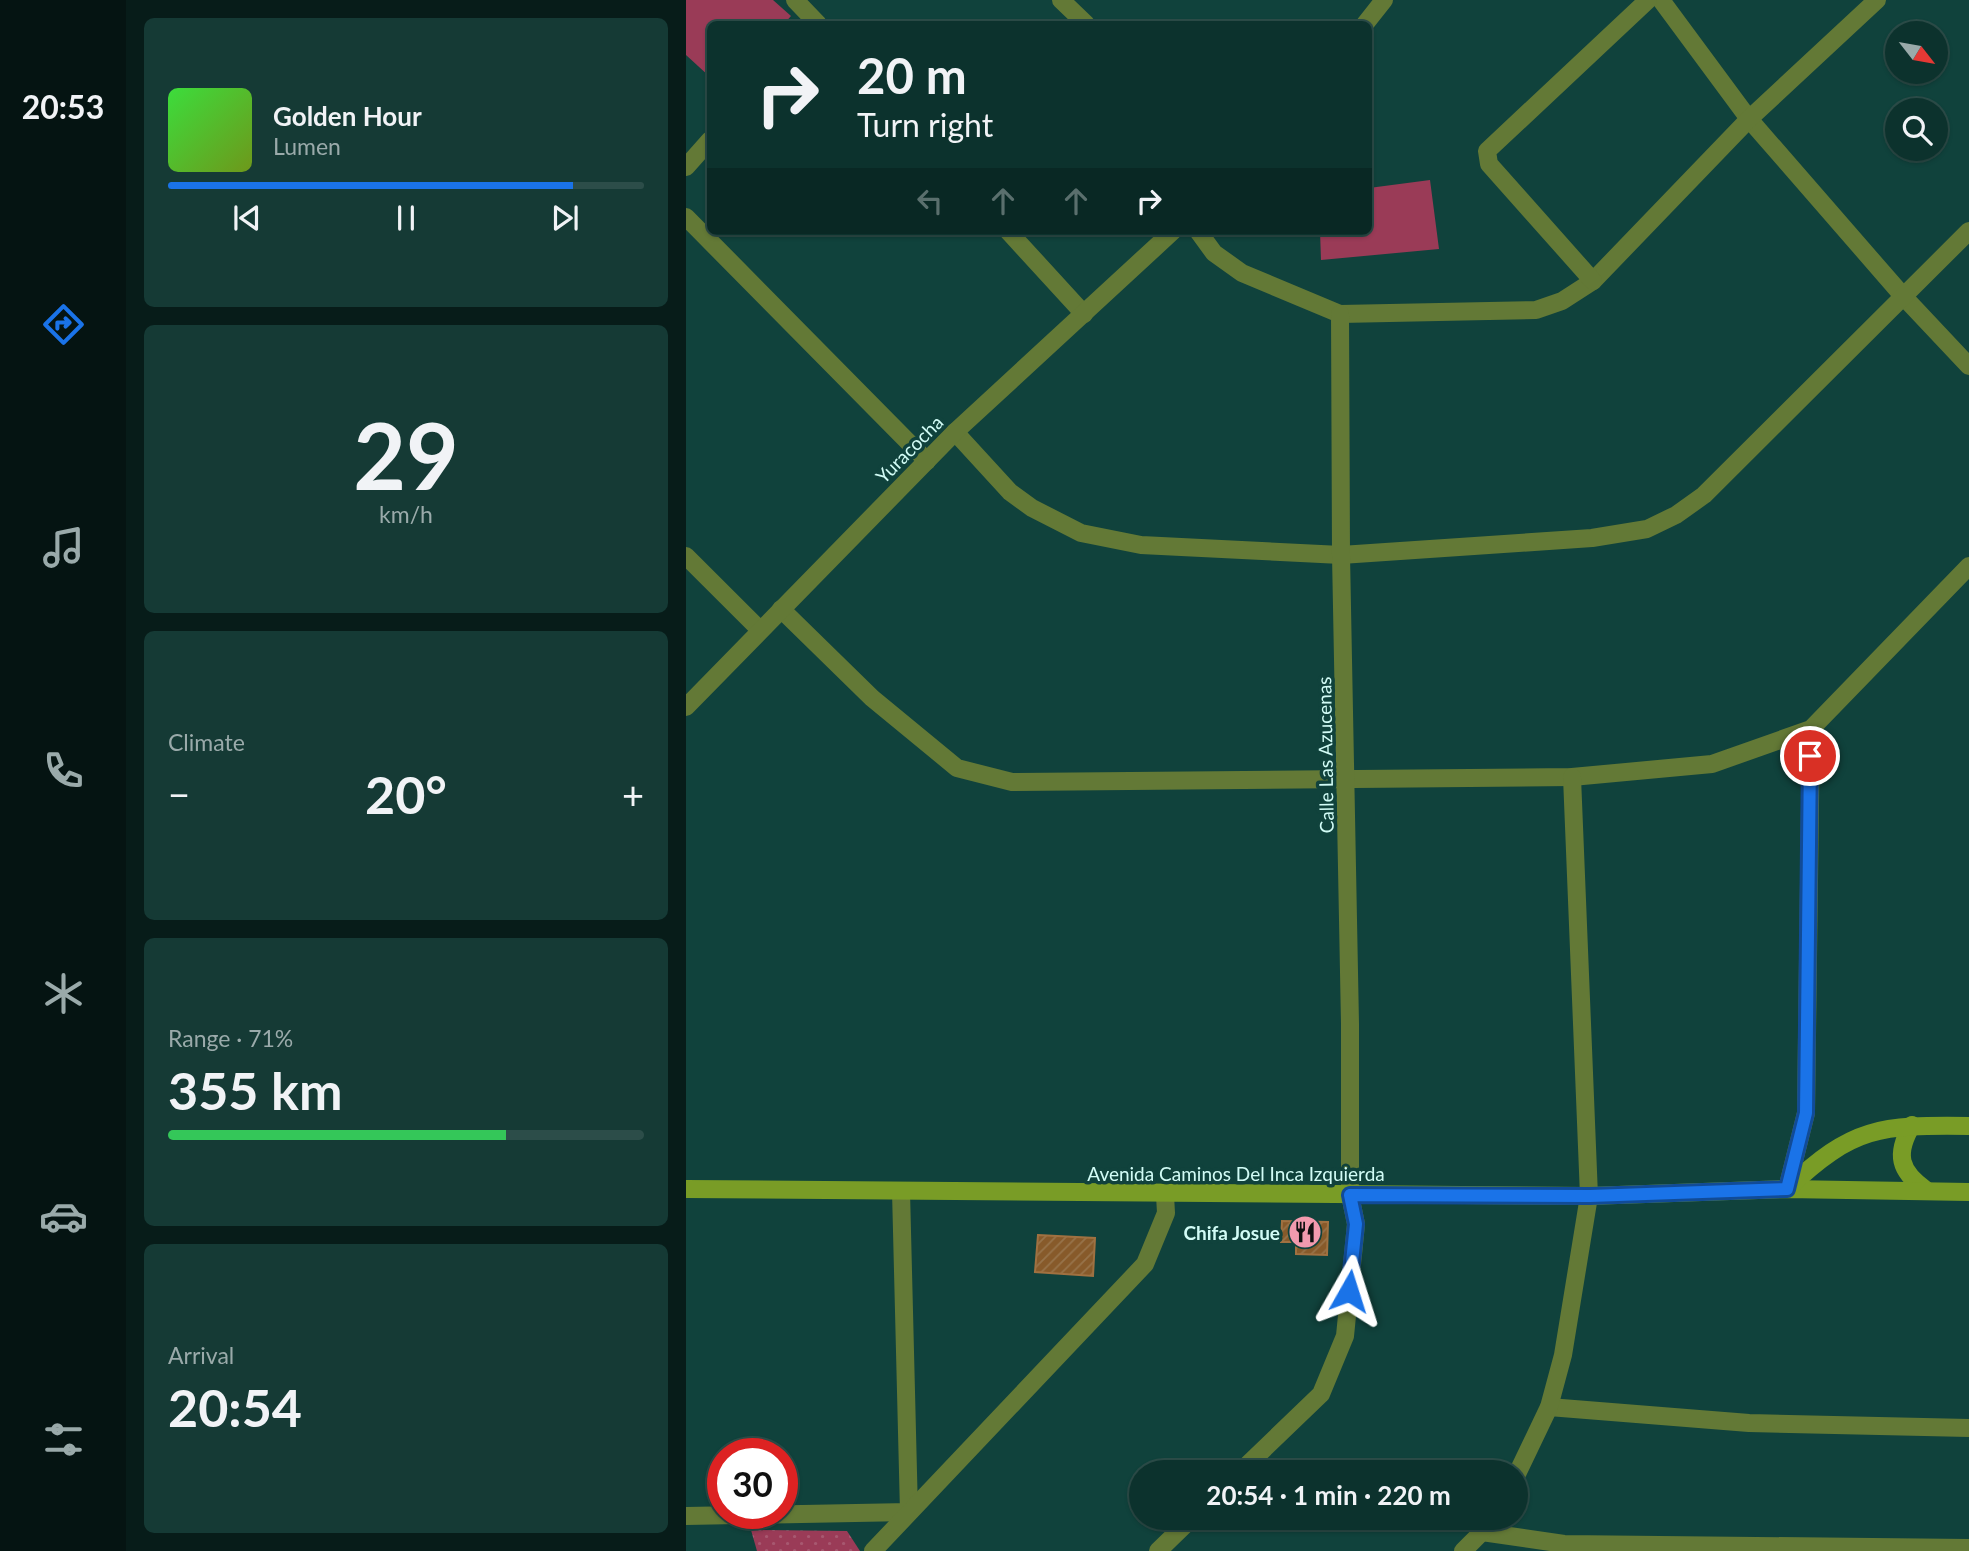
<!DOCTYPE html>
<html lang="en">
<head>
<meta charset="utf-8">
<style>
	body { margin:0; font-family:Lato,sans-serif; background:#153a35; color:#f1f3f6; height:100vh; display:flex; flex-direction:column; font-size:26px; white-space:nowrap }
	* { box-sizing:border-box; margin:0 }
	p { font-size:23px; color:#9aaaaa }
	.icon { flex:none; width:38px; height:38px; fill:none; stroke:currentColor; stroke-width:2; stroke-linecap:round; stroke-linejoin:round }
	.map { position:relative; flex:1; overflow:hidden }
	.details { display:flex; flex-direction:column; gap:18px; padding:18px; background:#071c19; width:560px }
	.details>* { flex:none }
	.top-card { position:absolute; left:21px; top:21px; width:665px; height:214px; border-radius:10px; box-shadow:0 2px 5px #0004,0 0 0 2px #2c4d49; background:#0c322d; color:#f1f3f6; overflow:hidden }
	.needle { width:46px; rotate:121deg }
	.tools { position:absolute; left:1199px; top:21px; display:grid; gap:14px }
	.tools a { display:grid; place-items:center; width:63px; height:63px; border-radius:50%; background:#0c322d; box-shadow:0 2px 5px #0004,0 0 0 2px #2c4d49; font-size:35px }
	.speed { position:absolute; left:21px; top:1438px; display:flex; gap:14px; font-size:35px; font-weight:700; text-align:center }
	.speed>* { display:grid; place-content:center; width:91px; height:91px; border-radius:50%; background:#0c322d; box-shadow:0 2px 5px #0004,0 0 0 2px #2c4d49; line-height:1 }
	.speed .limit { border:10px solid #d22; background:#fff; color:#111 }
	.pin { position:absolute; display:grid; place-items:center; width:60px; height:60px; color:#fff; margin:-30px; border:4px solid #fff; border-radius:50%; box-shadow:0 2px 7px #0007 }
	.me { position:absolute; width:77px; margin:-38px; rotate:6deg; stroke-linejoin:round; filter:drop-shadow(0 0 5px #0008) }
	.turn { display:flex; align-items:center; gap:24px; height:147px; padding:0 35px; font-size:32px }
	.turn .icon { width:91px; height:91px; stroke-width:2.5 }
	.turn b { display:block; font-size:49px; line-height:60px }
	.lanes { display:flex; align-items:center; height:66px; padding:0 35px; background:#0003; justify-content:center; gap:35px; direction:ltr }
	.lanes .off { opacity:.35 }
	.big { font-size:52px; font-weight:700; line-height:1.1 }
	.details .widget { flex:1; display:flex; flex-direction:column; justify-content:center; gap:10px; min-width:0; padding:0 24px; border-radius:10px; background:#153a35 }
	.details .dial { align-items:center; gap:0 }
	.dial b { font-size:91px; line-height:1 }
	.song { display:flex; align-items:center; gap:21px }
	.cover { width:84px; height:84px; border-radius:10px; background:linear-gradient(135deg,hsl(120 70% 55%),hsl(80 70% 35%)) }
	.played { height:7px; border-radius:4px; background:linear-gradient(90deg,#1a73e8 85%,#2c4d49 85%) }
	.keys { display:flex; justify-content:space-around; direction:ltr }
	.heat { display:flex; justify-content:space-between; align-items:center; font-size:38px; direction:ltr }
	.charge { height:10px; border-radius:5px; background:linear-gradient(90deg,#34c759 71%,#2c4d49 0) }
	.trip { position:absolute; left:443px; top:1460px; width:399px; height:70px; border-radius:35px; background:#0c322d; box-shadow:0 2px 5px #0004,0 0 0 2px #2c4d49; font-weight:700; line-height:70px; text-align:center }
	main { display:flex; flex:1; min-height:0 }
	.dock { display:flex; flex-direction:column; width:126px; justify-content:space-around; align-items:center; background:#051412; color:#9aaaaa }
	.dock .icon { width:49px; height:49px }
	.dock .selected { color:#1a73e8 }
	.dock b { font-size:32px; color:#f1f3f6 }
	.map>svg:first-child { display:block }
	.grass { fill:url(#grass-dots) }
	.park { fill:#9a3b57 }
	.building { fill:url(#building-hatch); stroke:#a07141; stroke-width:2 }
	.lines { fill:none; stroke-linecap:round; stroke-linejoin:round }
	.minor { stroke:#637936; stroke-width:18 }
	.secondary { stroke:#799c26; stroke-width:18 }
	.route-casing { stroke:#114b97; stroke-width:18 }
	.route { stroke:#1a73e8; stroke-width:12 }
	.labels { text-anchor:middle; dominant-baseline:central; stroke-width:7; stroke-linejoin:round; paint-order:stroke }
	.street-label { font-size:19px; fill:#d2fcf6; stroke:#10423c }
	.poi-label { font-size:19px; font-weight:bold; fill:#d2fcf6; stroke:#10423c; text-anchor:end }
</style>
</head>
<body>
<main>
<nav class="dock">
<b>20:53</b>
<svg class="icon selected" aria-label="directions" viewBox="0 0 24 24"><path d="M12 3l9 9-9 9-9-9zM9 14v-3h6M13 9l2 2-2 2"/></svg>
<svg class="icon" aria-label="music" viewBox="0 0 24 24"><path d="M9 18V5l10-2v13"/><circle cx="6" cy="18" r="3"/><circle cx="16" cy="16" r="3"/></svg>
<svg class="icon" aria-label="phone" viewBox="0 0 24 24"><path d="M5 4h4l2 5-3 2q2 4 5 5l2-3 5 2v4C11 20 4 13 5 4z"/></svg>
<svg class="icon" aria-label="climate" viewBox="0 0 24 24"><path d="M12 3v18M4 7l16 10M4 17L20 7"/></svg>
<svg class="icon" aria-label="car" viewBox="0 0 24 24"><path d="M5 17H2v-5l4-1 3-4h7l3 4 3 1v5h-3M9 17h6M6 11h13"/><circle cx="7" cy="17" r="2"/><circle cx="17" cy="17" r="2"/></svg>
<svg class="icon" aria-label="filters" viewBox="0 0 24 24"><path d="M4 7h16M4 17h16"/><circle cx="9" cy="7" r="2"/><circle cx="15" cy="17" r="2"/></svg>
</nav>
<section class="details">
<div class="widget">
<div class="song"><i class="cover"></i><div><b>Golden Hour</b><p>Lumen</p></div></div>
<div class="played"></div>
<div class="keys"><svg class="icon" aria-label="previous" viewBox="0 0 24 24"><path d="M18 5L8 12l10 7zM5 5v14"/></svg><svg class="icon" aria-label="pause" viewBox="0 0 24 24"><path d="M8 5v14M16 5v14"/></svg><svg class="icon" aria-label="next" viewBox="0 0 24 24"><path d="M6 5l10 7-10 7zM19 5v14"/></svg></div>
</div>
<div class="widget dial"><b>29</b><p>km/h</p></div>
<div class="widget"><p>Climate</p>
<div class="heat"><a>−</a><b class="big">20°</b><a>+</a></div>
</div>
<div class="widget"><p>Range · 71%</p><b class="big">355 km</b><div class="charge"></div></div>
<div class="widget"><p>Arrival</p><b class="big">20:54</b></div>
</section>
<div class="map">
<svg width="1283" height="1551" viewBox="0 0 1283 1551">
	<defs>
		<pattern id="grass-dots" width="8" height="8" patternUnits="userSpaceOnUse" patternTransform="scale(1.75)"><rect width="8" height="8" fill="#9a3b57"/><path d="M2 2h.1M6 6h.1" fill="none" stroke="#a75870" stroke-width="1.8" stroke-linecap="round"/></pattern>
		<pattern id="building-hatch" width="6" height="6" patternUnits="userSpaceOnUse" patternTransform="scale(1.75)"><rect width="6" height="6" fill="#875a2a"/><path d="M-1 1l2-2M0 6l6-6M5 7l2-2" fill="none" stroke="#97734a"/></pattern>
	</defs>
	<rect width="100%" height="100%" fill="#10423c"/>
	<path class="grass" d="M 65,1530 L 161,1531 L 174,1551 L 71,1551 Z"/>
	<g class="park">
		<path d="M 0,0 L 87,0 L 105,16 L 98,24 L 24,24 L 24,77 L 0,55 Z"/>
		<path d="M 744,180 L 753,249 L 635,260 L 634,231 L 682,231 L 683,188 Z"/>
	</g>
	<g class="building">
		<path d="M 596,1221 L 642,1222 L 641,1255 L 610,1254 L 610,1242 L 595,1242 Z"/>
		<path d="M 352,1235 L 409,1238 L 407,1276 L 349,1272 Z"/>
	</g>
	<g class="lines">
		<g class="minor">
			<path d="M 109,0 L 132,24"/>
			<path d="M 375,0 L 400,24"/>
			<path d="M 975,0 L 1063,119 L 1217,296 L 1283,366"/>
			<path d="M 679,24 L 698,0"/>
			<path d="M 0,167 L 24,140"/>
			<path d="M 0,217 L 241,461"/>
			<path d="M 322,231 L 398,314"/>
			<path d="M 512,231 L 528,253 L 556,273 L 654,314 L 850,310 L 876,301 L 907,281 L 1063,119 L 1191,0"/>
			<path d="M 907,281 L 803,164 L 801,151 L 962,0"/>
			<path d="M 269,432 L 324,492 L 346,508 L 395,533 L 455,545 L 655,555 L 906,538 L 961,529 L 990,515 L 1018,495 L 1283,231"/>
			<path d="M 0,556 L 74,630"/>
			<path d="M 95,609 L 186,698 L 271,768 L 326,782 L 886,777 L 1026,764 L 1125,729 L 1283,566"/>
			<path d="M 0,707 L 269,432 L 487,231"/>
			<path d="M 1101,1189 L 1120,1113 L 1125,729"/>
			<path d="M 863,1407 L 1063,1423 L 1283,1428"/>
			<path d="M 554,1472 L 635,1394 L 659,1336 L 670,1224 L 664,1195 L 664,1024 L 655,555 L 654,314"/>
			<path d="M 830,1476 L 863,1407 L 877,1355 L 903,1196 L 886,777"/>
			<path d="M 0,1516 L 223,1512 L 215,1191"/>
			<path d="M 796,1532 L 878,1544 L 1283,1548"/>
			<path d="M 187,1551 L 459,1264 L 480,1213 L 479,1195"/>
			<path d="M 472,1551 L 507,1517"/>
			<path d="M 777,1551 L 796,1532 L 805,1517"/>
		</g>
		<g class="secondary">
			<path d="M 1226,1125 C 1209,1154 1213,1171 1240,1190"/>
			<path d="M 0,1189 L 903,1196 L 1101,1189 L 1283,1192"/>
			<path d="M 1101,1189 C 1167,1126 1194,1125 1283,1126"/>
		</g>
	</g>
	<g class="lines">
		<defs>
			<path id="route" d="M 663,1291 L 670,1224 L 664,1195 L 904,1196 L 1101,1189 L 1120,1113 L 1124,756"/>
		</defs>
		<use href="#route" class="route-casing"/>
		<use href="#route" class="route"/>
	</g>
	<defs>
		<symbol id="restaurant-disc" viewBox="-11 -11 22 22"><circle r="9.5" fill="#f29aae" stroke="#10423c"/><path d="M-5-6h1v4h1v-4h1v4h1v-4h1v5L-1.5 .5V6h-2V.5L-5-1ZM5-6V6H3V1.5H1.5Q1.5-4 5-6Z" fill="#111"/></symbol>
	</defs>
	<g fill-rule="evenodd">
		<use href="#restaurant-disc" x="600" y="1213" width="38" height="38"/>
	</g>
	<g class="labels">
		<g class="street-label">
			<text transform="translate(223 449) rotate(-45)">Yuracocha</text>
			<text transform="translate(639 755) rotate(-91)">Calle Las Azucenas</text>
			<text x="550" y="1173">Avenida Caminos Del Inca Izquierda</text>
		</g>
		<g class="poi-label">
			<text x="594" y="1232">Chifa Josue</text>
		</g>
	</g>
</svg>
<div class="tools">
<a><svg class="needle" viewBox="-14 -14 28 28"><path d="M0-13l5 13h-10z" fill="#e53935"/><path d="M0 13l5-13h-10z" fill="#9aaaaa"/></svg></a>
<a><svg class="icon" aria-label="search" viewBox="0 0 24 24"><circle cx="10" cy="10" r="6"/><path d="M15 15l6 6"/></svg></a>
</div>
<div class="speed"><div class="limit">30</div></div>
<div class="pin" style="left:1124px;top:756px;background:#d93025"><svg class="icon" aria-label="arrive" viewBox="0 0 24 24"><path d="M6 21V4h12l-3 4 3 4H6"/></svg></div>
<svg class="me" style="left:663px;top:1291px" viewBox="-20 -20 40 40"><path d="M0-17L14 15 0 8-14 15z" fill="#1a73e8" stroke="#fff" stroke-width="4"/></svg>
<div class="trip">20:54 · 1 min · 220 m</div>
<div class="top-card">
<div class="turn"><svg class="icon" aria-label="right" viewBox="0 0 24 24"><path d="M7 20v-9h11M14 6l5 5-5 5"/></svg><div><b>20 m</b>Turn right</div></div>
<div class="lanes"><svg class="icon off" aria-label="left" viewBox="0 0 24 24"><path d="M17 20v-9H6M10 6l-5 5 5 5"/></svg><svg class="icon off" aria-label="ahead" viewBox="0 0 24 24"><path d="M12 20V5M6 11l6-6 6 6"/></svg><svg class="icon off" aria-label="ahead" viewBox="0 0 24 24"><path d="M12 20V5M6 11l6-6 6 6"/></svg><svg class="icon" aria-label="right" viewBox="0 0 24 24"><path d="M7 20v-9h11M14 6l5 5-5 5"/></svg></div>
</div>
</div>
</main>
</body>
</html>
